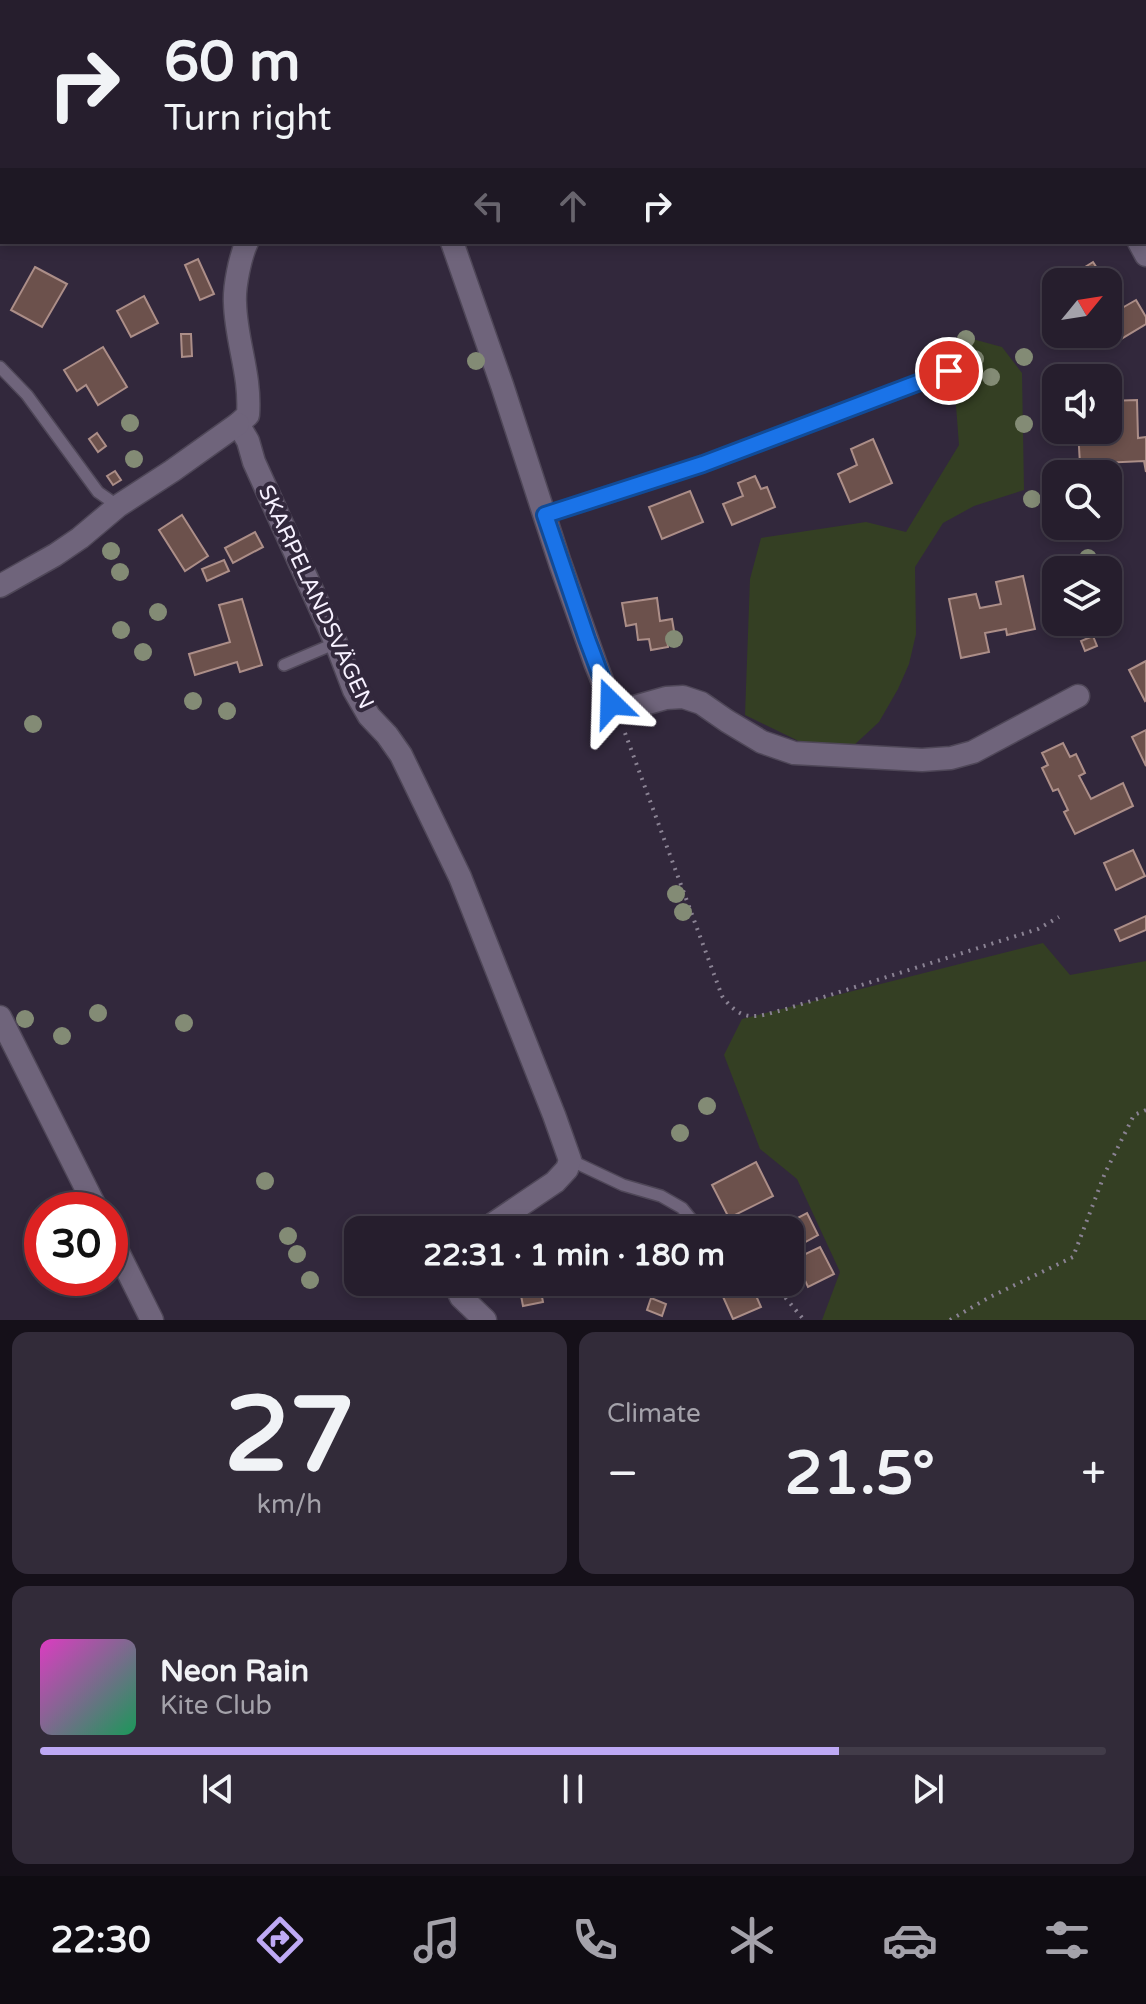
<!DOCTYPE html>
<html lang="en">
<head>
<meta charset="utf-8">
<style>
	body { margin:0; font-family:"Varela Round",sans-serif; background:#322b39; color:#f1f3f6; height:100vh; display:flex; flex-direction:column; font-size:30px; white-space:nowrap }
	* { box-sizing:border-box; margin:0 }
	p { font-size:26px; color:#a4a2aa }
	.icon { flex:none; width:44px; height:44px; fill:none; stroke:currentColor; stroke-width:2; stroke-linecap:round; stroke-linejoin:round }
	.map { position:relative; height:1320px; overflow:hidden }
	.drawer { display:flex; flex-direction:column; gap:12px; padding:12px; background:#151019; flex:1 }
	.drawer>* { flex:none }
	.guide { position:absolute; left:0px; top:0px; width:1146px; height:244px; box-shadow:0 4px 12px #0003,0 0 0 2px #423c49; background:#261e2d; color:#f1f3f6; overflow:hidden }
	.needle { width:52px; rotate:60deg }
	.tools { position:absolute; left:1042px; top:268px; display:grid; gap:16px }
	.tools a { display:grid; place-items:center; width:80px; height:80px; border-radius:16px; background:#261e2d; box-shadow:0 4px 12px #0003,0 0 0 2px #423c49; font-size:40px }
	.speed { position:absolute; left:24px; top:1192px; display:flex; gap:16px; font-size:40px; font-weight:700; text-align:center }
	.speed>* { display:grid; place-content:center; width:104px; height:104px; border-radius:50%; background:#261e2d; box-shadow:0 4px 12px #0003,0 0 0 2px #423c49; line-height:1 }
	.speed .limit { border:12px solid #d22; background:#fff; color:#111 }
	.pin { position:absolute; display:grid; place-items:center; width:68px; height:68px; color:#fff; margin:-34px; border:4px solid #fff; border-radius:50%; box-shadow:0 2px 8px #0007 }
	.me { position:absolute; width:88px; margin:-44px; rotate:338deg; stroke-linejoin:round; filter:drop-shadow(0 0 6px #0008) }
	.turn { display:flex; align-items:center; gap:28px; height:168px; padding:0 32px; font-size:36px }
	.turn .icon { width:104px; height:104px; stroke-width:2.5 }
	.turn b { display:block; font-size:56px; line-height:68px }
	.lanes { display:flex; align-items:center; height:76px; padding:0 32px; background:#0003; justify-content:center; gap:40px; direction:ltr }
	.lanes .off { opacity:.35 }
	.big { font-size:60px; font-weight:700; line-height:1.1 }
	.drawer .card { flex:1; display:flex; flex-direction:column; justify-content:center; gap:12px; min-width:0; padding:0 28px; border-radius:16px; background:#322b39 }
	.drawer .dial { align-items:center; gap:0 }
	.dial b { font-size:104px; line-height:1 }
	.song { display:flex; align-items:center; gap:24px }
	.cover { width:96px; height:96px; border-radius:12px; background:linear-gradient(135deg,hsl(310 70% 55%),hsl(150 70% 35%)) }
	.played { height:8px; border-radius:4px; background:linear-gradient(90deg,#bea9f5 75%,#423c49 75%) }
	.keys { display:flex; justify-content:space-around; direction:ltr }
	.heat { display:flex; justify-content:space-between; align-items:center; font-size:44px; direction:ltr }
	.drawer .tiles { flex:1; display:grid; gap:12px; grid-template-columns:1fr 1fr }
	.card:last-child { grid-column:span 2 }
	.trip { position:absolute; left:344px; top:1216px; width:460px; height:80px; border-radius:16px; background:#261e2d; box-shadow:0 4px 12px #0003,0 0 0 2px #423c49; font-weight:700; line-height:80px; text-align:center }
	.tabs { display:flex; height:128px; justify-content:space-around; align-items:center; background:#0f0c12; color:#a4a2aa }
	.tabs .icon { width:56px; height:56px }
	.tabs .on { color:#bea9f5 }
	.tabs b { font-size:36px; color:#f1f3f6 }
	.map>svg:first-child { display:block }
	.green { fill:#343f23 }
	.building { fill:#6c514c; stroke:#ac8e88; stroke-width:2 }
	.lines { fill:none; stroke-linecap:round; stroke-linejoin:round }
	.lane-casing { stroke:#4f4758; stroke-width:14 }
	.street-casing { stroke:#4f4758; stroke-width:25 }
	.path { stroke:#8a8293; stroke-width:4; stroke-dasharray:2 6; stroke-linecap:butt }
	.lane { stroke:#6f647b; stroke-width:11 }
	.street { stroke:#6f647b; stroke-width:22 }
	.tree { fill:#838b75 }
	.route-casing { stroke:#114b97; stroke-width:20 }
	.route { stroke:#1a73e8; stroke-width:14 }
	.labels { text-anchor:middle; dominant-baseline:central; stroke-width:8; stroke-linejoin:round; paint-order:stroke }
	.street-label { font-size:22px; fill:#f7f1ff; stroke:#32283c }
</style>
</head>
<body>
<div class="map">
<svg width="1146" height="1320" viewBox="0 0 1146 1320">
	<rect width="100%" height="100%" fill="#32283c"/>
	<g class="green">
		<path d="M 0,0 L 342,0 L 344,2 L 2,2 L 2,106 L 0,105 Z"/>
		<path d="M 965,337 L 1002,347 L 1022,373 L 1024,490 L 974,506 L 943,523 L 915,567 L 916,634 L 909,664 L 898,689 L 879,722 L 852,747 L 815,749 L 745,715 L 750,579 L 761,538 L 866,522 L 906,532 L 959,445 L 953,366 Z"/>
		<path d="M 1043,943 L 1070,975 L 1146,961 L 1146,1320 L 822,1320 L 840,1272 L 797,1179 L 760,1149 L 724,1055 L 742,1019 Z"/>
	</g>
	<g class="building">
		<path d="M 198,259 L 214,294 L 200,300 L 185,265 Z"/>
		<path d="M 1093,262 L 1106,282 L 1061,282 Z"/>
		<path d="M 35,267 L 67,284 L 42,327 L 11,310 Z"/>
		<path d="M 144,296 L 158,323 L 131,337 L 117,311 Z"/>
		<path d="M 1136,300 L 1146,317 L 1146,324 L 1121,339 L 1108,316 Z"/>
		<path d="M 181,334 L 191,334 L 192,356 L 182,357 Z"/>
		<path d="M 103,347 L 127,387 L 98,405 L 86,385 L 77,391 L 64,370 Z"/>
		<path d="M 1137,400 L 1138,438 L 1146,437 L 1146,472 L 1144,461 L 1080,464 L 1078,430 L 1108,430 L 1109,428 L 1108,401 Z"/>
		<path d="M 97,433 L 106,446 L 98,452 L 89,439 Z"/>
		<path d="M 873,439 L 892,483 L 850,502 L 838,474 L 857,465 L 851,449 Z"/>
		<path d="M 115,471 L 121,480 L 113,485 L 107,476 Z"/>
		<path d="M 755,476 L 761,489 L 767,487 L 775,507 L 732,525 L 723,504 L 743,496 L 738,483 Z"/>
		<path d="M 690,491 L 703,522 L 662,539 L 649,507 Z"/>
		<path d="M 182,515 L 208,556 L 185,571 L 159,530 Z"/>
		<path d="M 255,532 L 263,547 L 233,563 L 225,548 Z"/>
		<path d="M 224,560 L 229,571 L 207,581 L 202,569 Z"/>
		<path d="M 1023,576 L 1035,629 L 1007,635 L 1006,629 L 985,633 L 989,652 L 961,658 L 949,599 L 976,594 L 980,608 L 1001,604 L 996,582 Z"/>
		<path d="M 657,598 L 660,621 L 672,619 L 675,637 L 667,638 L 668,647 L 651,650 L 649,639 L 638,640 L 636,624 L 626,626 L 622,603 Z"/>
		<path d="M 242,599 L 262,665 L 240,672 L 237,662 L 195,675 L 189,654 L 230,642 L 219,605 Z"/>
		<path d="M 1093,636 L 1097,646 L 1085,651 L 1081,641 Z"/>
		<path d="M 1146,661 L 1146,700 L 1145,701 L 1129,670 Z"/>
		<path d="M 1146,730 L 1146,766 L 1132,737 Z"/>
		<path d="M 1063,743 L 1070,757 L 1076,754 L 1085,773 L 1079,776 L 1091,799 L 1123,783 L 1133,806 L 1075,834 L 1064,812 L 1068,810 L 1058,789 L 1053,791 L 1042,768 L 1048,765 L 1042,753 Z"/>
		<path d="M 1133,850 L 1145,876 L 1116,890 L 1104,863 Z"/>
		<path d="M 1146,916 L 1146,930 L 1120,941 L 1115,930 Z"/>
		<path d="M 756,1162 L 773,1196 L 729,1218 L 712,1185 Z"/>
		<path d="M 807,1213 L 818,1235 L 800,1245 L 788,1223 Z"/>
		<path d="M 648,1217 L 650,1223 L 663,1217 L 669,1230 L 632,1230 L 630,1225 Z"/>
		<path d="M 820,1247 L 834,1274 L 808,1287 L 795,1259 Z"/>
		<path d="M 737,1282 L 750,1282 L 761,1307 L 733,1319 L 720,1290 Z"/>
		<path d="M 540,1287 L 543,1302 L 523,1306 L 520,1290 Z"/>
		<path d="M 651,1298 L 666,1304 L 662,1316 L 647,1310 Z"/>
	</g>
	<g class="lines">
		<defs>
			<g id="lane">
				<path d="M 0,367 L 27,395 L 98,492 L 118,506"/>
				<path d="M 545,515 L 703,464 L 949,371"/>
				<path d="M 284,665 L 336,643"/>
				<path d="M 570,1160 L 623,1185 L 661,1196 L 682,1208 L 700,1230"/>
			</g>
			<g id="street">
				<path d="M 381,0 L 381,2"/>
				<path d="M 987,0 L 988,2"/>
				<path d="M 330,2 L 330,0"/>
				<path d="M 247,242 C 240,257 234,287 235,303 C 236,342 251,374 248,415 L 238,424 L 248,441 L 254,462 L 336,643 L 354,690 L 369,716 L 387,735 L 401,755 L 460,877 L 554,1115 L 570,1160 L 567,1169 L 555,1182 L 484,1230"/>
				<path d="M 452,242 L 502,385 L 560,563 L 596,665 L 611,703 L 620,711 L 666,698 L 683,697 L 701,703 L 727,721 L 762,742 L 794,753 L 922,760 L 951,758 L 973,752 L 1078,696"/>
				<path d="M 1139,242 L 1146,255"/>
				<path d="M 0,586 L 55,555 L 80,538 L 118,506 L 172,471 L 238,424"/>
				<path d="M 0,1017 L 97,1210"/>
				<path d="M 110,1236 L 152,1320"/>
				<path d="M 454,1282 L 461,1297 L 485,1320"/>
			</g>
		</defs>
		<use href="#lane" class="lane-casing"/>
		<use href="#street" class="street-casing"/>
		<g class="path">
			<path d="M 625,733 L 722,996 C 743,1024 756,1017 786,1009 L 1038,929 L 1059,917"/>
			<path d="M 768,1282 L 774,1284 L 804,1320"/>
			<path d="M 950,1320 L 990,1297 L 1073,1257 L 1105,1173 L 1134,1115 L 1146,1110"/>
		</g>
		<use href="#lane" class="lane"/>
		<use href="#street" class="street"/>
	</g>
	<g class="tree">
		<circle cx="966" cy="339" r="9"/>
		<circle cx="1024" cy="357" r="9"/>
		<circle cx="975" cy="359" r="9"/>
		<circle cx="476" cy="361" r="9"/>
		<circle cx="991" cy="377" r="9"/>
		<circle cx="130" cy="423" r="9"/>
		<circle cx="1024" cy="424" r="9"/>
		<circle cx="134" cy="459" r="9"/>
		<circle cx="1032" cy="499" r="9"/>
		<circle cx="111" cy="551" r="9"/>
		<circle cx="1088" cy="558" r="9"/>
		<circle cx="120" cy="572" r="9"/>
		<circle cx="158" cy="612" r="9"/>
		<circle cx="121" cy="630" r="9"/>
		<circle cx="674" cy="639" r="9"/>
		<circle cx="143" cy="652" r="9"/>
		<circle cx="193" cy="701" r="9"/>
		<circle cx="227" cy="711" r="9"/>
		<circle cx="609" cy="721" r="9"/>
		<circle cx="33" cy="724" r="9"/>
		<circle cx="676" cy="894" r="9"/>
		<circle cx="683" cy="912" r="9"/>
		<circle cx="98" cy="1013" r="9"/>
		<circle cx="25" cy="1019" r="9"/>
		<circle cx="184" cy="1023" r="9"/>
		<circle cx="62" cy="1036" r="9"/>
		<circle cx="707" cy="1106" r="9"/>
		<circle cx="680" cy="1133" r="9"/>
		<circle cx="265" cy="1181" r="9"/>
		<circle cx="288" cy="1236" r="9"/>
		<circle cx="297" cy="1254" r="9"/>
		<circle cx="310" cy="1280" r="9"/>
	</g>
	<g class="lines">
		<defs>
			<path id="route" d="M 611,703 L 587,639 L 545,515 L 703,464 L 949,371"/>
		</defs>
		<use href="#route" class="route-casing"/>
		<use href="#route" class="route"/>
	</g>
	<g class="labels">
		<g class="street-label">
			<text transform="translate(316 597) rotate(65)">SKARPELANDSVÄGEN</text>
		</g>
	</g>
</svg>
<div class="tools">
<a><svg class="needle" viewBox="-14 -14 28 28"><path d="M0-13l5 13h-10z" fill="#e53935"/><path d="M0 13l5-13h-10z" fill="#a4a2aa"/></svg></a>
<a><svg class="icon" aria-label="sound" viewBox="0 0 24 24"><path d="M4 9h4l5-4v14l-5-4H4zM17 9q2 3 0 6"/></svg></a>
<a><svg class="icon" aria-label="search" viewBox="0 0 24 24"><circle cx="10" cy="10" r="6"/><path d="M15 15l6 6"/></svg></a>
<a><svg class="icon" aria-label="layers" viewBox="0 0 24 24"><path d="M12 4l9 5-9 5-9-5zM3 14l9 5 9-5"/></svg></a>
</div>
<div class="speed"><div class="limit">30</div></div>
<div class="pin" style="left:949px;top:371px;background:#d93025"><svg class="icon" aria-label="arrive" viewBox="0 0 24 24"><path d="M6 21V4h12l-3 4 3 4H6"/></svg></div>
<svg class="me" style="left:611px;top:703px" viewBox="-20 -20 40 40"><path d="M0-17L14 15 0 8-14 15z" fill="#1a73e8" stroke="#fff" stroke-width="4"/></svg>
<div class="trip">22:31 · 1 min · 180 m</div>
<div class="guide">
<div class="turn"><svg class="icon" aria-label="right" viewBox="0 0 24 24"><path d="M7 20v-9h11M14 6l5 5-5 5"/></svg><div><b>60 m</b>Turn right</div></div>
<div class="lanes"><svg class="icon off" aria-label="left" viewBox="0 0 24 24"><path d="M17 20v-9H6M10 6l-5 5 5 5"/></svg><svg class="icon off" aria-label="ahead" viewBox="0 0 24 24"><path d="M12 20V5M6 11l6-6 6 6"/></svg><svg class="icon" aria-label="right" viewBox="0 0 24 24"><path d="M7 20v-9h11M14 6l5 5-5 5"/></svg></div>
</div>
</div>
<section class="drawer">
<div class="tiles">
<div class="card dial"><b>27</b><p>km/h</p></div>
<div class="card"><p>Climate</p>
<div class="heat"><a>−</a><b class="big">21.5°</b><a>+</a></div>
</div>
<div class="card">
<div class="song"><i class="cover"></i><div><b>Neon Rain</b><p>Kite Club</p></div></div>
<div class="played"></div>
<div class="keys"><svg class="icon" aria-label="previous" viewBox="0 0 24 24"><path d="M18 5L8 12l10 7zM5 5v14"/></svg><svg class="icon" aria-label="pause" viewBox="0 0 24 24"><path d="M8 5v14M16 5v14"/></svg><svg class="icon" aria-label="next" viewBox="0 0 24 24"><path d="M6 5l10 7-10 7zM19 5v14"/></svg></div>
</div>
</div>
</section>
<nav class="tabs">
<b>22:30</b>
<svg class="icon on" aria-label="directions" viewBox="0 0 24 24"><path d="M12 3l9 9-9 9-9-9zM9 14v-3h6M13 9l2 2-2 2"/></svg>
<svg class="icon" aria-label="music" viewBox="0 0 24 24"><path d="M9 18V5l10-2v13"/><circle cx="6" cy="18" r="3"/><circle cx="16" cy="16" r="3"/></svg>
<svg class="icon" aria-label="phone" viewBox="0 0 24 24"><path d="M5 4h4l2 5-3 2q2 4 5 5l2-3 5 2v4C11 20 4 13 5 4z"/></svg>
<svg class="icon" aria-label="climate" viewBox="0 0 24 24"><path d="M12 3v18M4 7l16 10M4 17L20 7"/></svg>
<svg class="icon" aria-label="car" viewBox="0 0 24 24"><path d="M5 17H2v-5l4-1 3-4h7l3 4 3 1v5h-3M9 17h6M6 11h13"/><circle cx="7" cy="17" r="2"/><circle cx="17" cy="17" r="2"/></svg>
<svg class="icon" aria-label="filters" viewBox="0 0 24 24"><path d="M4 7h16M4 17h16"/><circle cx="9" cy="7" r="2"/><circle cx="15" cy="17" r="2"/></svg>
</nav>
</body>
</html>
